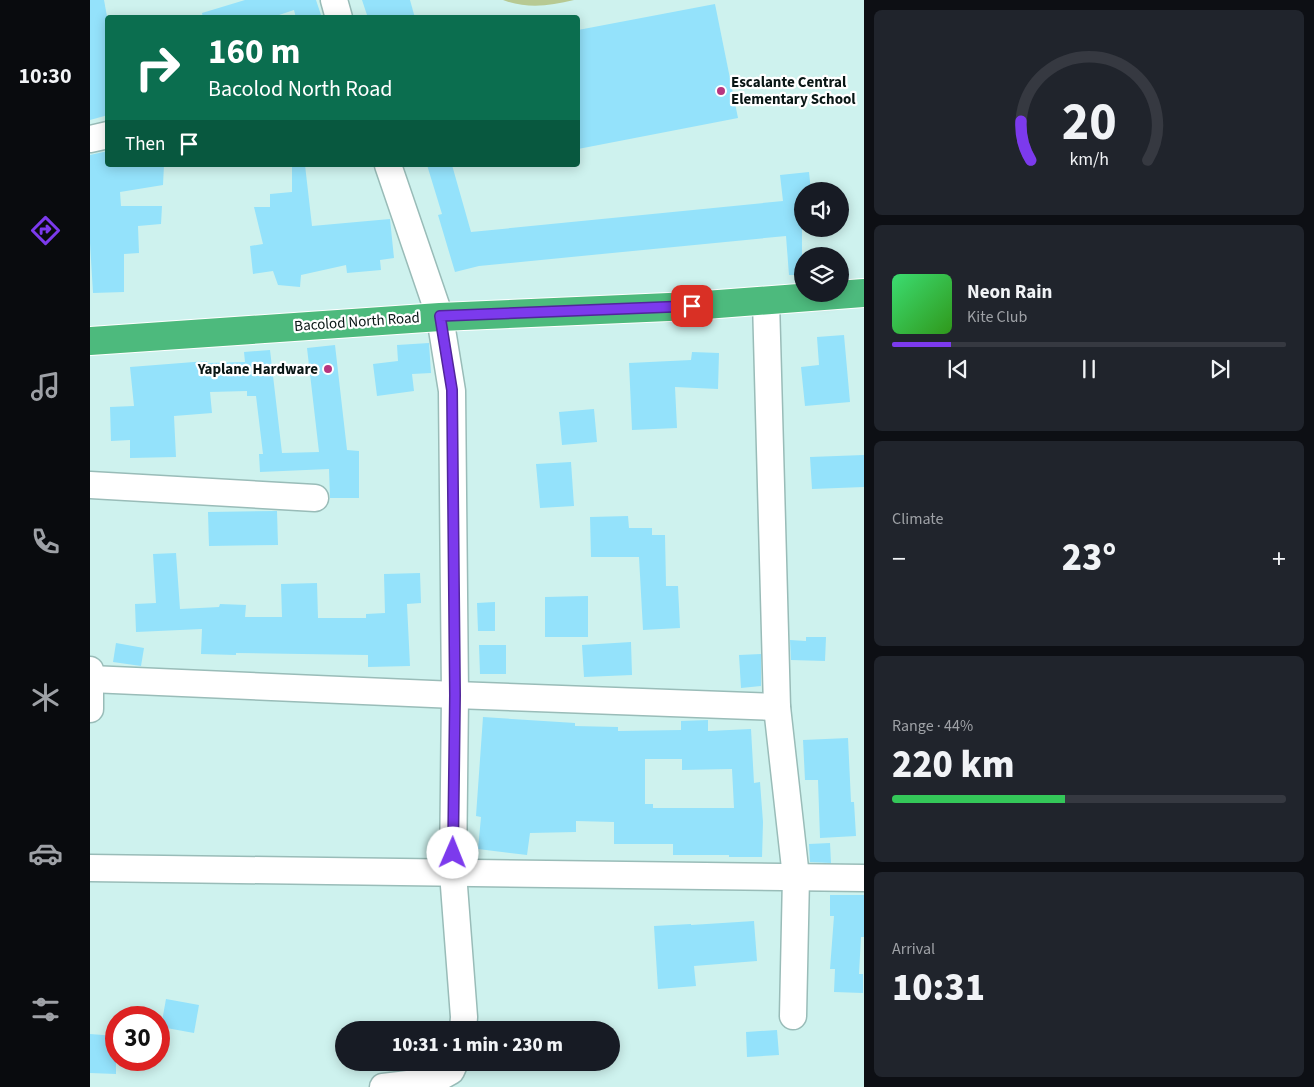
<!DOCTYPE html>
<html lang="en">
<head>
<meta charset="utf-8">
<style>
	body { margin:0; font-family:"Source Sans 3",sans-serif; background:#20242c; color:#f1f3f6; height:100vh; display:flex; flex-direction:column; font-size:19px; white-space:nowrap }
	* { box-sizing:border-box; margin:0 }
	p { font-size:16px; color:#9ea1a6 }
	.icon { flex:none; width:28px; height:28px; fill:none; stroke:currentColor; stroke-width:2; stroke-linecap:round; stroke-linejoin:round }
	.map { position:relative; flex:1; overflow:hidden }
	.drawer { display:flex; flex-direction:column; gap:10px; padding:10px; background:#0d0f14; width:450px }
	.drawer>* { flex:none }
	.hud { position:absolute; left:15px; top:15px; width:475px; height:152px; border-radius:5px; box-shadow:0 2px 12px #0003; background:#0b6e4f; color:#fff; overflow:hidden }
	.controls { position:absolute; left:704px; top:182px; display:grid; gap:10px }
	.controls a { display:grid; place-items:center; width:55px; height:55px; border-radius:50%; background:#171b24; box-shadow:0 2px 12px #0003; font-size:25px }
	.speed { position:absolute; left:15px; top:1006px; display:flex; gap:10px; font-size:25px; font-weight:700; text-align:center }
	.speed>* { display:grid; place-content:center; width:65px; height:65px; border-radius:50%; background:#171b24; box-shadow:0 2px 12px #0003; line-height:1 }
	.speed .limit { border:8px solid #d22; background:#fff; color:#111 }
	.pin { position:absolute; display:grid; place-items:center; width:42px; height:42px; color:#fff; margin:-21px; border-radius:10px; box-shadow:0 2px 8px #0006 }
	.me { position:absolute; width:55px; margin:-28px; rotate:1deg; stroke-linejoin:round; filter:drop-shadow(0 0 4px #0008) }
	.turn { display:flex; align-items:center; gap:18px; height:105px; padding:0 20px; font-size:22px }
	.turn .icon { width:65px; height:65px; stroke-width:2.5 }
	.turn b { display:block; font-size:35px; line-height:42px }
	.then { display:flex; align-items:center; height:48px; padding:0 20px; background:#0003; gap:10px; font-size:19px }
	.big { font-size:38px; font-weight:800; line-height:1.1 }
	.drawer .widget { flex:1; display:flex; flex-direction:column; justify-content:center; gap:8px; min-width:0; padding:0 18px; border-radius:8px; background:#20242c }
	.drawer .dial { align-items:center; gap:0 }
	.dial svg { height:130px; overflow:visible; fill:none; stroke:#363941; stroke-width:7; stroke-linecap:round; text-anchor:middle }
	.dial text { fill:#f1f3f6; stroke:none }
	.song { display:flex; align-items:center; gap:15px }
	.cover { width:60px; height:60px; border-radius:8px; background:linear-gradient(135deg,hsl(140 70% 55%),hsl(110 70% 35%)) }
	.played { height:5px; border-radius:2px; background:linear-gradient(90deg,#7c3aed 15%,#363941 15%) }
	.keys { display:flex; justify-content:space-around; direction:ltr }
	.heat { display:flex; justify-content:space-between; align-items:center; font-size:28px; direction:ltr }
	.charge { height:8px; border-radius:4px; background:linear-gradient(90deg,#34c759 44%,#363941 0) }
	.trip { position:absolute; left:245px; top:1021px; width:285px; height:50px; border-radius:25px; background:#171b24; box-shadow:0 2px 12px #0003; font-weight:800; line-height:50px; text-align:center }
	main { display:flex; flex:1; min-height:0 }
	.tabs { display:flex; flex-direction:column; width:90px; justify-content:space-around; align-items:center; background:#090b0e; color:#9ea1a6 }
	.tabs .icon { width:35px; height:35px }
	.tabs .current { color:#7c3aed }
	.tabs b { font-size:22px; color:#f1f3f6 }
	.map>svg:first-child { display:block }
	.green { fill:#b7c992 }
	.building { fill:#94e2fb; fill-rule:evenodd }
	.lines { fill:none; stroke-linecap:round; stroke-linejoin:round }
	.street-casing { stroke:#99bcb8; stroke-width:29 }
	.highway-casing { stroke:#fff; stroke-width:30 }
	.street { stroke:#fff; stroke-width:26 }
	.highway { stroke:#4dba7d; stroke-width:28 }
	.route-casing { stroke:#51269a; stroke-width:12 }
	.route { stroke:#7c3aed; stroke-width:9 }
	.poi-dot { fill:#b7357f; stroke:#fff; stroke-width:2 }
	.labels { text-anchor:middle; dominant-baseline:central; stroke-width:4.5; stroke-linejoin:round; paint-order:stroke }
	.poi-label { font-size:15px; font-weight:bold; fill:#091615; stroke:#fff; text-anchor:start }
	.street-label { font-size:15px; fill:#091615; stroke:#fff }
</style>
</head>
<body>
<main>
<nav class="tabs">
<b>10:30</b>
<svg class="icon current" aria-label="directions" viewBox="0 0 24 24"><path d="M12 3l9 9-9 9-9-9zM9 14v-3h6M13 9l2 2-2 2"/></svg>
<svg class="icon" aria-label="music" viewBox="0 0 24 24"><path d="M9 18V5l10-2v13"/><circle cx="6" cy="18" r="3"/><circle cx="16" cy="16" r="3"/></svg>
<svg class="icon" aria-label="phone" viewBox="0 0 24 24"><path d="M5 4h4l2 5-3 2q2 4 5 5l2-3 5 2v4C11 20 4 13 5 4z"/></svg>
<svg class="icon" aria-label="climate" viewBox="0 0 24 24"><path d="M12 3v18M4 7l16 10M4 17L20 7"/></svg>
<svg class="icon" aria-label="car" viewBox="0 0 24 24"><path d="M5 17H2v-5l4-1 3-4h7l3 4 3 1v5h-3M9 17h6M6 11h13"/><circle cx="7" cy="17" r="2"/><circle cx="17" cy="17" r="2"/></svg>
<svg class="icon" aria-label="filters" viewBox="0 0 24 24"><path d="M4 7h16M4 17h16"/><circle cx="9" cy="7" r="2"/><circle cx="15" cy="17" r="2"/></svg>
</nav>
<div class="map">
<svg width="774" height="1087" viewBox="0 0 774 1087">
	<rect width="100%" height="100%" fill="#cef2ee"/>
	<path class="green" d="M 413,0 L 484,0 C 459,6 438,9 413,0 Z"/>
	<g class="building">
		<path d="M 0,0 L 14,0 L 18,22 L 18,115 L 0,120 Z"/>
		<path d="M 155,0 L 226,0 L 232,18 L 206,18 L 204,10 L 180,18 L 113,18 L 112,13 Z"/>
		<path d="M 272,0 L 320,0 L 325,18 L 278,18 Z"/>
		<path d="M 625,4 L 648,118 L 488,149 L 488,30 Z"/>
		<path d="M 18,151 L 18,165 L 74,165 L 73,185 L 30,192 L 31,206 L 72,206 L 71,224 L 48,226 L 49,253 L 34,254 L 34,292 L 3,293 L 0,243 L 0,155 Z"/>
		<path d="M 202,165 L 215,165 L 222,226 L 300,219 L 304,258 L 290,260 L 291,270 L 257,273 L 256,265 L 211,275 L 210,287 L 188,285 L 183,271 L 163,274 L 160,246 L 173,244 L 164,207 L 180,207 L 180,194 L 202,192 Z"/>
		<path d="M 337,165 L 362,165 L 381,232 L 693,201 L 690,175 L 719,172 L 721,191 L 712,191 L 712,275 L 699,275 L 696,236 L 389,266 L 365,272 L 348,215 L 352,214 Z"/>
		<path d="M 754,335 L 760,402 L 715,406 L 711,367 L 729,365 L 727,337 Z"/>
		<path d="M 339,343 L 341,373 L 322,374 L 324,391 L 287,396 L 283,364 L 308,361 L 307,345 Z"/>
		<path d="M 245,345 L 257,450 L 269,451 L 269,498 L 240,498 L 239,469 L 170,472 L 169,454 L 173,454 L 166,396 L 157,396 L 157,391 L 120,392 L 122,413 L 84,416 L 86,457 L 40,458 L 40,440 L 21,441 L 20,407 L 44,406 L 40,367 L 117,361 L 117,363 L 155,362 L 154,352 L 180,350 L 192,453 L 229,452 L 217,348 Z"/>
		<path d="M 602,352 L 629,353 L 628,389 L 585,387 L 587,428 L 542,430 L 539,363 L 601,360 Z"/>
		<path d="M 504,409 L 507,442 L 472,445 L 469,412 Z"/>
		<path d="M 774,455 L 774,487 L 722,489 L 720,457 Z"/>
		<path d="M 481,462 L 484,506 L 450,508 L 446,464 Z"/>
		<path d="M 187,511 L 188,545 L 119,546 L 118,512 Z"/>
		<path d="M 538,516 L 539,528 L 562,528 L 562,535 L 575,535 L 576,586 L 588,586 L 590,628 L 553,630 L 549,557 L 501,557 L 500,517 Z"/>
		<path d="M 86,553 L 90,609 L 129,607 L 130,604 L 156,605 L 155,617 L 192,617 L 191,584 L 227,583 L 228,618 L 276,618 L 276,614 L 295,613 L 294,574 L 330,573 L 331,603 L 317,604 L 320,666 L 278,667 L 278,655 L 146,653 L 146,655 L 111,654 L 112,629 L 46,632 L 45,604 L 66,603 L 63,554 Z"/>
		<path d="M 498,596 L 498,637 L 455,637 L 455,597 Z"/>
		<path d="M 405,602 L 405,631 L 388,631 L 387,603 Z"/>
		<path d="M 716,637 L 736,637 L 735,661 L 701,660 L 700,640 L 716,641 Z"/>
		<path d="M 541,642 L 542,675 L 494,677 L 492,645 Z"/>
		<path d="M 26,643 L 54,648 L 51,666 L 23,662 Z"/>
		<path d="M 389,645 L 416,645 L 416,674 L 390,674 Z"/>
		<path d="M 671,654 L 671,686 L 651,688 L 649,655 Z"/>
		<path d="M 393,717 L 485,723 L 485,726 L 528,727 L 528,731 L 591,730 L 591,721 L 618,720 L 618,731 L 661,729 L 664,783 L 670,782 L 673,822 L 672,857 L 639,857 L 639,855 L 583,855 L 583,844 L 524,844 L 524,822 L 486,821 L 486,832 L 440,833 L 437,855 L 388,849 L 391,817 L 386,816 ZM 555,759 L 592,759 L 592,770 L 642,769 L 644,808 L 563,808 L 563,804 L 555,804 Z"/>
		<path d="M 758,738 L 761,802 L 764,802 L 766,836 L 730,838 L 728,780 L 715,780 L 713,740 Z"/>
		<path d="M 740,843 L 741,863 L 720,862 L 719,844 Z"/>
		<path d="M 740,895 L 774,895 L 774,937 L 771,937 L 769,974 L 773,974 L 773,993 L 744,992 L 745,969 L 740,969 L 744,916 L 740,916 Z"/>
		<path d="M 664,921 L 667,961 L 604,966 L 606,986 L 568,989 L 564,926 L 601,924 L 601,925 Z"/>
		<path d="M 76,999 L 109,1005 L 104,1033 L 71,1027 Z"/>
		<path d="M 687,1030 L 689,1055 L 657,1057 L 656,1032 Z"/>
		<path d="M 0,1034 L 26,1036 L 26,1074 L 0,1073 Z"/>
	</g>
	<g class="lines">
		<defs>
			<g id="street">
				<path d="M 244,0 L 249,18"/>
				<path d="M 0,139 L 18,135"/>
				<path d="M 298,165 L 350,317 L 362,391 L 365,695 L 363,873 L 374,1017 L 373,1030"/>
				<path d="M 676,301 L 687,707 L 706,877 L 703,1016"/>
				<path d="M 0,485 L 225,498"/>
				<path d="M 0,670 L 0,709"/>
				<path d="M 0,679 L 365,695 L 687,707"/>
				<path d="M 0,868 L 774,878"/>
				<path d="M 293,1087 L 343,1081 L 361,1071 L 365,1062"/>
			</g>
			<path id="highway" d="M 0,341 L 350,317 L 602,306 L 774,293"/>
		</defs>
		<use href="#street" class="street-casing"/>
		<use href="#highway" class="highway-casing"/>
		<use href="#street" class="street"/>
		<use href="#highway" class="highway"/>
	</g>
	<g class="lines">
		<defs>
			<path id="route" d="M 363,853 L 365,695 L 362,390 L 350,316 L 602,306"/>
		</defs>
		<use href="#route" class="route-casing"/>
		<use href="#route" class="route"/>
	</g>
	<g class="poi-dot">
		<circle cx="631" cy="91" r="5"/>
		<circle cx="238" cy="369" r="5"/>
	</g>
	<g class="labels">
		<g class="poi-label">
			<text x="641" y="82">Escalante Central<tspan x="641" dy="17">Elementary School</tspan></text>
			<text x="228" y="369" text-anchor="end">Yaplane Hardware</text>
		</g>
		<g class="street-label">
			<text transform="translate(267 322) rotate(-4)">Bacolod North Road</text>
		</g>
	</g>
</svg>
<div class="controls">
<a><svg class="icon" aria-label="sound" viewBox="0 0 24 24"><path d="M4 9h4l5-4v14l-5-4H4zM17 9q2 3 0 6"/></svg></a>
<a><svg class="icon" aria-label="layers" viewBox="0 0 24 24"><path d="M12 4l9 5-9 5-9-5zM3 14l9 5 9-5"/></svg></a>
</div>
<div class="speed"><div class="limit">30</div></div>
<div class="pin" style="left:602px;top:306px;background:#d93025"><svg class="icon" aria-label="arrive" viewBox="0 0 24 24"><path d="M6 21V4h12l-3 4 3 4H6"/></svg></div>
<svg class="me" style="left:363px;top:853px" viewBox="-20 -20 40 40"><circle r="19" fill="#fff"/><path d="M0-13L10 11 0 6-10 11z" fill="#7c3aed"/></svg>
<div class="trip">10:31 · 1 min · 230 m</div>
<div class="hud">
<div class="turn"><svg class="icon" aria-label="right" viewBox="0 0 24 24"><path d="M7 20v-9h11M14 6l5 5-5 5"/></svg><div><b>160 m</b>Bacolod North Road</div></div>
<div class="then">Then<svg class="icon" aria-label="arrive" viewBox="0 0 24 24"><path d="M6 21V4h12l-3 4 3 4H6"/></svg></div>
</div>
</div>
<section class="drawer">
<div class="widget dial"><svg viewBox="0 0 100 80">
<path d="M14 69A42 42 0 1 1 86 69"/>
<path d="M14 69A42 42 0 0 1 8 45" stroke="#7c3aed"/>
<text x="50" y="56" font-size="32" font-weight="700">20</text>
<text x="50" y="72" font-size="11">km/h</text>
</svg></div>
<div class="widget">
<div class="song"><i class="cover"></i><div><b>Neon Rain</b><p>Kite Club</p></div></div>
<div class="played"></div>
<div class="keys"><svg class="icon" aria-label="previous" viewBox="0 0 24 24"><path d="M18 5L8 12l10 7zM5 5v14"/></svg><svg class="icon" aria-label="pause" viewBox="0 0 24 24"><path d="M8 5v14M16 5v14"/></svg><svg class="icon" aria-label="next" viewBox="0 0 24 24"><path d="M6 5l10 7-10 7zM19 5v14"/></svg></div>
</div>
<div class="widget"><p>Climate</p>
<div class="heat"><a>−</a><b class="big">23°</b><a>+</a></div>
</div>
<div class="widget"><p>Range · 44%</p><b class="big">220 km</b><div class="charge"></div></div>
<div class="widget"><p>Arrival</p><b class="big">10:31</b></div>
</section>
</main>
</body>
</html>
